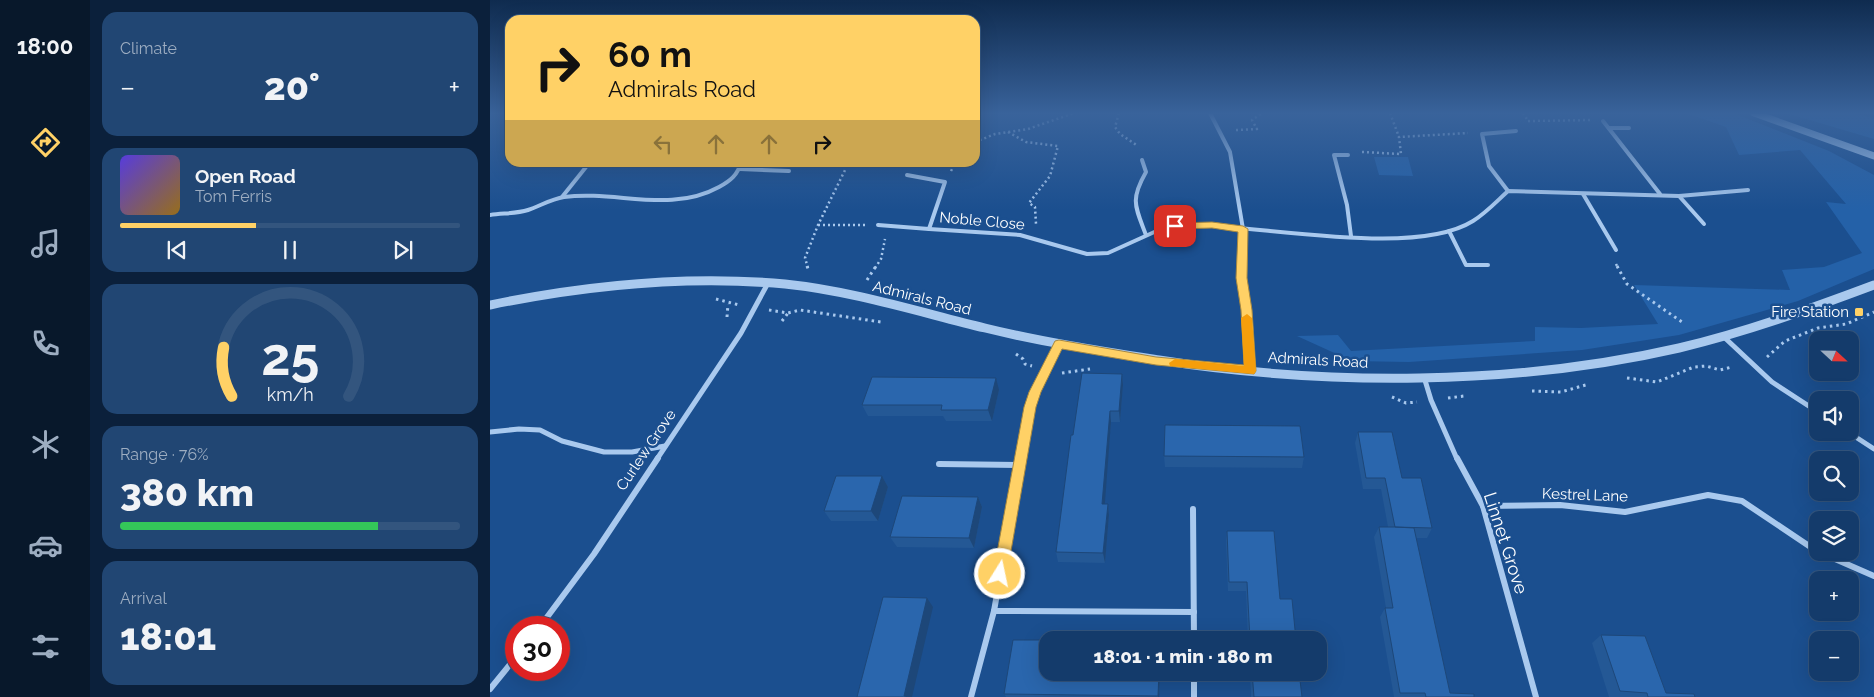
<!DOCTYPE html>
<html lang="en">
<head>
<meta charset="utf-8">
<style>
	body { margin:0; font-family:Raleway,sans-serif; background:#214673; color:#f1f3f6; height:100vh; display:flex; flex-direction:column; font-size:19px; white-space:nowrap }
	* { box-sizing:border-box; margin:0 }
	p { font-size:16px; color:#9dadc1 }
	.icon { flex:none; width:28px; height:28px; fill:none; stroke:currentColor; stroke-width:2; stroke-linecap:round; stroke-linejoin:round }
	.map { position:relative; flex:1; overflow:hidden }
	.details { display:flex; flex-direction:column; gap:12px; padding:12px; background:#0b203b; width:400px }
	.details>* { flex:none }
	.top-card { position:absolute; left:15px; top:15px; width:475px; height:152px; border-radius:15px; box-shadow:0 5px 20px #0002,0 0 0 1px #33557e; background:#ffd166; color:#111; overflow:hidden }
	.needle { width:32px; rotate:112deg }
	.tools { position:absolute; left:1319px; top:331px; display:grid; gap:10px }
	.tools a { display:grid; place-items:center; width:50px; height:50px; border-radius:10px; background:#143b6b; box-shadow:0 5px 20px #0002,0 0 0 1px #33557e; font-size:25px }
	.speed { position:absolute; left:15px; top:616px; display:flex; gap:10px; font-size:25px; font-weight:700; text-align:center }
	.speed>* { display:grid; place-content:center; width:65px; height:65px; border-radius:50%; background:#143b6b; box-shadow:0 5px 20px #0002,0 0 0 1px #33557e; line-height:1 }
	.speed .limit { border:8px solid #d22; background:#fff; color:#111 }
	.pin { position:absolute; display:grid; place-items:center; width:42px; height:42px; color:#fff; margin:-21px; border-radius:10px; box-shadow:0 2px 8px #0006 }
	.me { position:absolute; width:55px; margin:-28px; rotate:10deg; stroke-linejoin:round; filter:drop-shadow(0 0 4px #0008) }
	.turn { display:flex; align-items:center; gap:18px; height:105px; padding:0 20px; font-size:22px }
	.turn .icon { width:65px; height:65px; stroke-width:2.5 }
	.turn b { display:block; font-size:35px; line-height:42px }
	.lanes { display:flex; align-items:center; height:48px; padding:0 20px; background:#0003; justify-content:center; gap:25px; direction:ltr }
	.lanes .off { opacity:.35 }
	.big { font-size:38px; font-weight:800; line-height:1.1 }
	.details .tile { flex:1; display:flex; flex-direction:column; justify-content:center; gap:8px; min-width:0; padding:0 18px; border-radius:15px; background:#214673 }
	.details .dial { align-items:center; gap:0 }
	.dial svg { height:130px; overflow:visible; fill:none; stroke:#33557e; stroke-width:7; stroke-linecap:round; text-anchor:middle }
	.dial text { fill:#f1f3f6; stroke:none }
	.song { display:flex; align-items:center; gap:15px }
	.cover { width:60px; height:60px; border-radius:8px; background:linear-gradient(135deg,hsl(250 70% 55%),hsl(40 70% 35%)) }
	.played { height:5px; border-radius:2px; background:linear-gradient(90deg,#ffd166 40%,#33557e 40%) }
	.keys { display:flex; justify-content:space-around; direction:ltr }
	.heat { display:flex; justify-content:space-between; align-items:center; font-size:28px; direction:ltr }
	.charge { height:8px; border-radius:4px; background:linear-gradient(90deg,#34c759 76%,#33557e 0) }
	.trip { position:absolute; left:549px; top:631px; width:288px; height:50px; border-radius:15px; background:#143b6b; box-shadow:0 5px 20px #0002,0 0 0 1px #33557e; font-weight:800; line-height:50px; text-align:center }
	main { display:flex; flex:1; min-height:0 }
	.tabs { display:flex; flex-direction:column; width:90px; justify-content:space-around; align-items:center; background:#08182b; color:#9dadc1 }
	.tabs .icon { width:35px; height:35px }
	.tabs .selected { color:#ffd166 }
	.tabs b { font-size:22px; color:#f1f3f6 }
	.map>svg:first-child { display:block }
	.green { fill:#2461a8 }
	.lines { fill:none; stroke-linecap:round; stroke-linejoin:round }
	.path-far1 { stroke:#a9c9ee; stroke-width:2.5; stroke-dasharray:2 3; stroke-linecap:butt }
	.path { stroke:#a9c9ee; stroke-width:3; stroke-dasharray:2.5 4; stroke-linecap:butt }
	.minor-far2 { stroke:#a9c9ee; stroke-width:4 }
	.minor-far1 { stroke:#a9c9ee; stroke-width:5 }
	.minor { stroke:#a9c9ee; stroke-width:6 }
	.tertiary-far1 { stroke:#a9c9ee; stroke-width:7 }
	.tertiary { stroke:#a9c9ee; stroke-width:9 }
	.wall { fill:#245895 }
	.shaded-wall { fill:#1d4779 }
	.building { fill:#2a66ad; stroke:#1d4779 }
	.route { fill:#ffd166; stroke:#a68842 }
	.slow { fill:#f59e0b }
	.poi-dot { fill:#ffd166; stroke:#1b4f8f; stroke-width:2 }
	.labels { text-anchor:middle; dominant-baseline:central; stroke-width:5; stroke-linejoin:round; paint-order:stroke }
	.street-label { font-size:15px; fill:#fff; stroke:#1b4f8f }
	.poi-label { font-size:15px; fill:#fff; stroke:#1b4f8f; text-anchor:end }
	.near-street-label { font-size:18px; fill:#fff; stroke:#1b4f8f }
</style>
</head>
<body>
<main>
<nav class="tabs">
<b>18:00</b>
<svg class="icon selected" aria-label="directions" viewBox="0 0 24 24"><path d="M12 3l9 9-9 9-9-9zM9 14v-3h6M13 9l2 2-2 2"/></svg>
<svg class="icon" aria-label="music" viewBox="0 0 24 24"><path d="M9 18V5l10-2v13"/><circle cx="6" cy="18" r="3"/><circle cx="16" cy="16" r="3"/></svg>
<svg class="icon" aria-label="phone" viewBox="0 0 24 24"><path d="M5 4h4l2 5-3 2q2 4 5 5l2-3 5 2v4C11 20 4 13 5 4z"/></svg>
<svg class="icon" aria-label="climate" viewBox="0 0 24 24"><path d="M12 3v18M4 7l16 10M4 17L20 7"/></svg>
<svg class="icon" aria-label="car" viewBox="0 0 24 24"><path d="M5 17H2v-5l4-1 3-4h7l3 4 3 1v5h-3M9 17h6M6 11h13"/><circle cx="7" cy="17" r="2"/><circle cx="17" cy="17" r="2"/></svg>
<svg class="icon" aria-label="filters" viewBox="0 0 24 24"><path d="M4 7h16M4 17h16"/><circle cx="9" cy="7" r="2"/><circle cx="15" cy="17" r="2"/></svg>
</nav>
<section class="details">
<div class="tile"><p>Climate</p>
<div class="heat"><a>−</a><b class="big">20°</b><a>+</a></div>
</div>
<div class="tile">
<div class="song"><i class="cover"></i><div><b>Open Road</b><p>Tom Ferris</p></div></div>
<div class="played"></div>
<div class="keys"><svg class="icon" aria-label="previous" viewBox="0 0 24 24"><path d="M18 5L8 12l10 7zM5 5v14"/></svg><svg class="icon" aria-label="pause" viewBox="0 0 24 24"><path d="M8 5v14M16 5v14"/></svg><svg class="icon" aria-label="next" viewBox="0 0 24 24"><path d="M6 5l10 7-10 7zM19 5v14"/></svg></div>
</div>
<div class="tile dial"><svg viewBox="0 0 100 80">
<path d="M14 69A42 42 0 1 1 86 69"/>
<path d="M14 69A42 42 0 0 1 9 39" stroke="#ffd166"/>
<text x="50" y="56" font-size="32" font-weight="700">25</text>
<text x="50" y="72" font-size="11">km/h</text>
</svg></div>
<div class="tile"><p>Range · 76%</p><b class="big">380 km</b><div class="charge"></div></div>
<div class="tile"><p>Arrival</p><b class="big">18:01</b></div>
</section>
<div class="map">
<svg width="1384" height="697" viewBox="0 0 1384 697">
	<rect width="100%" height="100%" fill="#1b4f8f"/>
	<g class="green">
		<path d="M 1196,113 L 1243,113 L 1339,151 L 1384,175 L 1384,269 L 1308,301 L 1189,335 L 1092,350 L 919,362 L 862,361 L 807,336 L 848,335 L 861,351 L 1045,341 L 1045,327 L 1091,328 L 1168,324 L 1144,285 L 1300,290 L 1292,270 L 1334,267 L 1372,253 L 1336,202 L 1356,204 L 1310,150 L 1249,155 L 1236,127 Z"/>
		<path d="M 1296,113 L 1359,113 L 1384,118 L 1384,139 Z"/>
		<path d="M 884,157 L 918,157 L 923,176 L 889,175 Z"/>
	</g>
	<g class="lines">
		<g class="path-far1">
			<path d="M 629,113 L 625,127 L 630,134 L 648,146"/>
			<path d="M 900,113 L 909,137"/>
			<path d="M 1033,113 L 1038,121"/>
			<path d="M 1038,121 L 1100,120"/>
			<path d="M 746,130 L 767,129 L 762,120 L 772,113"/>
			<path d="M 518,132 L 536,142 L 568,146 L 560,176 L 539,203 L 545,207 L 546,224"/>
			<path d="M 485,142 L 505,134 L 538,129 L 584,113"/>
			<path d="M 872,152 L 911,154 L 909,137 L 978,133"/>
			<path d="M 461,171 L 466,162"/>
			<path d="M 328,225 L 375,225"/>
			<path d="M 1126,264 L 1128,268"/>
			<path d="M 318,268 L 315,258 L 328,225 L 359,162"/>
			<path d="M 385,268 L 391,259 L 395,239"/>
		</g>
		<g class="path">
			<path d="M 317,266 L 318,269"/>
			<path d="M 1127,266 L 1137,284 L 1192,322"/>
			<path d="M 377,280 L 386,266"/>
			<path d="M 226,299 L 249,305"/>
			<path d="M 279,310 L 298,313 L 310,310 L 391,322"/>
			<path d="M 237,317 L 238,304"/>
			<path d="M 292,321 L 298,313"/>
			<path d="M 526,354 L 533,359 L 535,364 L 542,366"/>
			<path d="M 1277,357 L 1295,341 L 1328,328 L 1356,324 L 1384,312"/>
			<path d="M 572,373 L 600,369"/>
			<path d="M 1137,378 L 1167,382 L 1204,367 L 1216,366 L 1230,370 L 1242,367"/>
			<path d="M 1042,391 L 1071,392 L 1099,384"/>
			<path d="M 902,397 L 916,403 L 927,402"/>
			<path d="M 958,398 L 974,396"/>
		</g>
		<g class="minor-far2">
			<path d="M 720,113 L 740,152 L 753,229 L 751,268"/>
			<path d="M 1113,121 L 1170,194"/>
			<path d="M 1119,128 L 1139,128"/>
			<path d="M 858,155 L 844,155 L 857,205 L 861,236"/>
			<path d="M 652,160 L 656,172 C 640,200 645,206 656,235"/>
			<path d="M 250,169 L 299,171"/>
			<path d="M 1018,191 L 999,166 L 992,134 L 1026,131"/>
			<path d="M 1093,194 L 1126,250"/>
			<path d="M 1189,196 L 1214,224"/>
			<path d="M 72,197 L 100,162"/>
			<path d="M 0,215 C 13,213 26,214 38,210 C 50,206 61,199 74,197 C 126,190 180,214 229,187 C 240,181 248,175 251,162"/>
			<path d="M 388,225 L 439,229 L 455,182 L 417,175"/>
			<path d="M 439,229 L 530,235 L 597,254 L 618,253 L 671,229 L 700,225 C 771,225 924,258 983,221 C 996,213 1007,201 1018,191 L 1189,196 L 1258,190"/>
			<path d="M 959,231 L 976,265 L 998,265"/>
		</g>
		<g class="minor-far1">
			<path d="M 751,266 L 760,371"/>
			<path d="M 1235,338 L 1282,382 L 1328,412"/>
			<path d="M 934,377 L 941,400 L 967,459"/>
			<path d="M 0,432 L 29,429 L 50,430 L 72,441 L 114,452 L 142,452 L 175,446"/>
			<path d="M 1358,432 L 1384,449"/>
			<path d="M 167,459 L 251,333 L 278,283"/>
			<path d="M 531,459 L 540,407 L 569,344"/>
		</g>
		<g class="minor">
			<path d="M 967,458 L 993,506 L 1046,697"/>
			<path d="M 449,464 L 529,465"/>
			<path d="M 993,506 L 1070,505 L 1135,512 L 1218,495 L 1252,501 L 1328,552"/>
			<path d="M 703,509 L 704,640"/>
			<path d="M 1329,552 L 1384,576"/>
			<path d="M 504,611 L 704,612"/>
			<path d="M 49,628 L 104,554 L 168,458"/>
			<path d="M 704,672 L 704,697"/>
			<path d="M 0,689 L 26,657"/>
			<path d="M 481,697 L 504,611 L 531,458"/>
		</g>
		<path class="tertiary-far1" d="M 1264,113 L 1384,156"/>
		<path class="tertiary" d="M 0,305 C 97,285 196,275 295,284 C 363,291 429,312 495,328 C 552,342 611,351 669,360 C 836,386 1024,386 1189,348 C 1256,332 1320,309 1384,285"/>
	</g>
	<g class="wall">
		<path d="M 632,374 L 633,385 L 630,422 L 621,422 L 614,504 L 618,504 L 619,515 L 615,563 L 568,562 L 566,552 L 583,435 Z"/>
		<path d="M 509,390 L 502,421 L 456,421 L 453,416 L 378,416 L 372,405 Z"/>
		<path d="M 868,432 L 912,478 L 942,528 L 937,538 L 926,538 L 960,693 L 984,697 L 904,697 L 890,617 L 895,608 L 896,608 L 884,537 L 889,527 L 898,527 L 891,489 L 873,489 L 865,443 Z"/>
		<path d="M 674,456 L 814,457 L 812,468 L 675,467 Z"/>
		<path d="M 392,476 L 398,487 L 388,521 L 341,521 L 334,511 Z"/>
		<path d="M 488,497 L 492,507 L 484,548 L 407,547 L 400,537 Z"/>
		<path d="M 737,531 L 790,599 L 806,640 L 758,640 L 756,591 L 738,591 L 736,541 Z"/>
		<path d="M 1111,635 L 1176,693 L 1205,697 L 1119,697 L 1102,643 Z"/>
		<path d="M 670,672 L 669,697 L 516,697 L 514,694 Z"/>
		<path d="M 760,672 L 809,672 L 812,697 L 761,697 Z"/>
	</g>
	<g class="shaded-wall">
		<path d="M 632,374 L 633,385 L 630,422 L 629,411 Z"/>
		<path d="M 506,378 L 509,390 L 502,421 L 498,410 Z"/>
		<path d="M 620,411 L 621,422 L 614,515 L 612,504 Z"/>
		<path d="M 392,476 L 398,487 L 388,521 L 381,511 Z"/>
		<path d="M 488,497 L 492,507 L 484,548 L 479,538 Z"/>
		<path d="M 618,504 L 619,515 L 615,563 L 613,553 Z"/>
		<path d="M 437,598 L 443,607 L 422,697 L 415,697 L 414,696 Z"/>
		<path d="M 669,672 L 670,672 L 669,697 L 668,697 Z"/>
	</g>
	<g class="building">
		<path d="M 592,373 L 632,374 L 629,411 L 620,411 L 612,504 L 618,504 L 613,553 L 566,552 L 581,435 L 583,435 Z"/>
		<path d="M 382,377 L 506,378 L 498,410 L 451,410 L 452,405 L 372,405 Z"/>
		<path d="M 675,425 L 810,426 L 814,457 L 674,456 Z"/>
		<path d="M 868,432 L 902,432 L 912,478 L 931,478 L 942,528 L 905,527 L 924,528 L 960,693 L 984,694 L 984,697 L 936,697 L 935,693 L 910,693 L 895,608 L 903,608 L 889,527 L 905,527 L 895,478 L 876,478 Z"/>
		<path d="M 346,476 L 392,476 L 381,511 L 334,511 Z"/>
		<path d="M 412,496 L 488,497 L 479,538 L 400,537 Z"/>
		<path d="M 737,531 L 784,531 L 790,599 L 802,599 L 806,640 L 760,640 L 757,582 L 739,582 Z"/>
		<path d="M 393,597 L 437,598 L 414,696 L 416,696 L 416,697 L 367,697 Z"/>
		<path d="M 1111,635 L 1155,636 L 1176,693 L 1204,694 L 1205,697 L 1158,697 L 1157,693 L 1130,691 Z"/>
		<path d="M 523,640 L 558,640 L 558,672 L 669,672 L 668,696 L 514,694 Z"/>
		<path d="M 762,672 L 809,672 L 812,697 L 764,697 Z"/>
	</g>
	<linearGradient id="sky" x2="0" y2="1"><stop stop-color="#0f2b4f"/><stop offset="0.54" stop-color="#39639b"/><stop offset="1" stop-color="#39639b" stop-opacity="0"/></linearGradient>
	<rect width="1384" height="210" fill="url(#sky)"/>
	<path class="route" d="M 722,222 L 753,226 L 758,229 L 757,278 L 762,310 L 766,371 L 764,374 L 666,365 L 572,349 L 551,392 L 546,407 L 517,574 L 515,579 L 510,581 L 505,579 L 503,574 L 534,407 L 539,392 L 565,341 L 569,340 L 666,357 L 754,365 L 751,310 L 746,278 L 748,232 L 722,228 L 685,229 L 680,226 L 685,223 Z"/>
	<path class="slow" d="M 757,314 L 762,318 L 766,371 L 764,374 L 680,366 L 679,363 L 685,359 L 754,366 L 751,318 Z"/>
	<rect class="poi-dot" x="1364" y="307" width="10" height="10" rx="2.5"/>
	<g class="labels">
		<g class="street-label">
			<text transform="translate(492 221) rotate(5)">Noble Close</text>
			<text transform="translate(432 298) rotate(14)">Admirals Road</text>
			<text transform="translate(828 360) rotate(3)">Admirals Road</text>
			<text transform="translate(156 450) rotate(-56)">Curlew Grove</text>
			<text transform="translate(1095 495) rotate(2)">Kestrel Lane</text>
		</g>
		<g class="poi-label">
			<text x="1359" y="312">Fire Station</text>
		</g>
		<g class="near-street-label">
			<text transform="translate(1016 543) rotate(72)">Linnet Grove</text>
		</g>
	</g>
</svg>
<div class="tools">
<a><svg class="needle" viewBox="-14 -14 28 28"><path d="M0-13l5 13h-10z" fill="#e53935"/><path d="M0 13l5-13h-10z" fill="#9dadc1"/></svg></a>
<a><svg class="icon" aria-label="sound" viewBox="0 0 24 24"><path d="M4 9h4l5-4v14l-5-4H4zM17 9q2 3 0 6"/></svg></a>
<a><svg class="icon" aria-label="search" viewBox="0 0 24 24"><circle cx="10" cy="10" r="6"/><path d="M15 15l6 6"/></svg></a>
<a><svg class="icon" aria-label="layers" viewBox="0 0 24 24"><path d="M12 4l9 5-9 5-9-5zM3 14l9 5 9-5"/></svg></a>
<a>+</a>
<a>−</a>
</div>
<div class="speed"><div class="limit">30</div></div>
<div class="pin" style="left:685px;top:226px;background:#d93025"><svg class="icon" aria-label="arrive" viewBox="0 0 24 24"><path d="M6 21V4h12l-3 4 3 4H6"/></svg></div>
<svg class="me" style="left:510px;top:574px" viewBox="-20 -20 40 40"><circle r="17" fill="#ffd166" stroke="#fff" stroke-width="3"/><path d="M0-11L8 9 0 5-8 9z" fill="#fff"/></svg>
<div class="trip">18:01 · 1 min · 180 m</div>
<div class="top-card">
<div class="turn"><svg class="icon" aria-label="right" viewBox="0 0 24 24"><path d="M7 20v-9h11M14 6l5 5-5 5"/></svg><div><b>60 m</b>Admirals Road</div></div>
<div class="lanes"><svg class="icon off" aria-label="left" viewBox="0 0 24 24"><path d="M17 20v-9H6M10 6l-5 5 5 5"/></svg><svg class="icon off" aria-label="ahead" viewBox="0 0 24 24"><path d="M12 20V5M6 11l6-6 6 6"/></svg><svg class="icon off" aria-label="ahead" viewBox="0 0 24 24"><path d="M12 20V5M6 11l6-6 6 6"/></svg><svg class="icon" aria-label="right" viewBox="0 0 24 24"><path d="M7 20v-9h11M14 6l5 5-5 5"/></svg></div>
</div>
</div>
</main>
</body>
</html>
